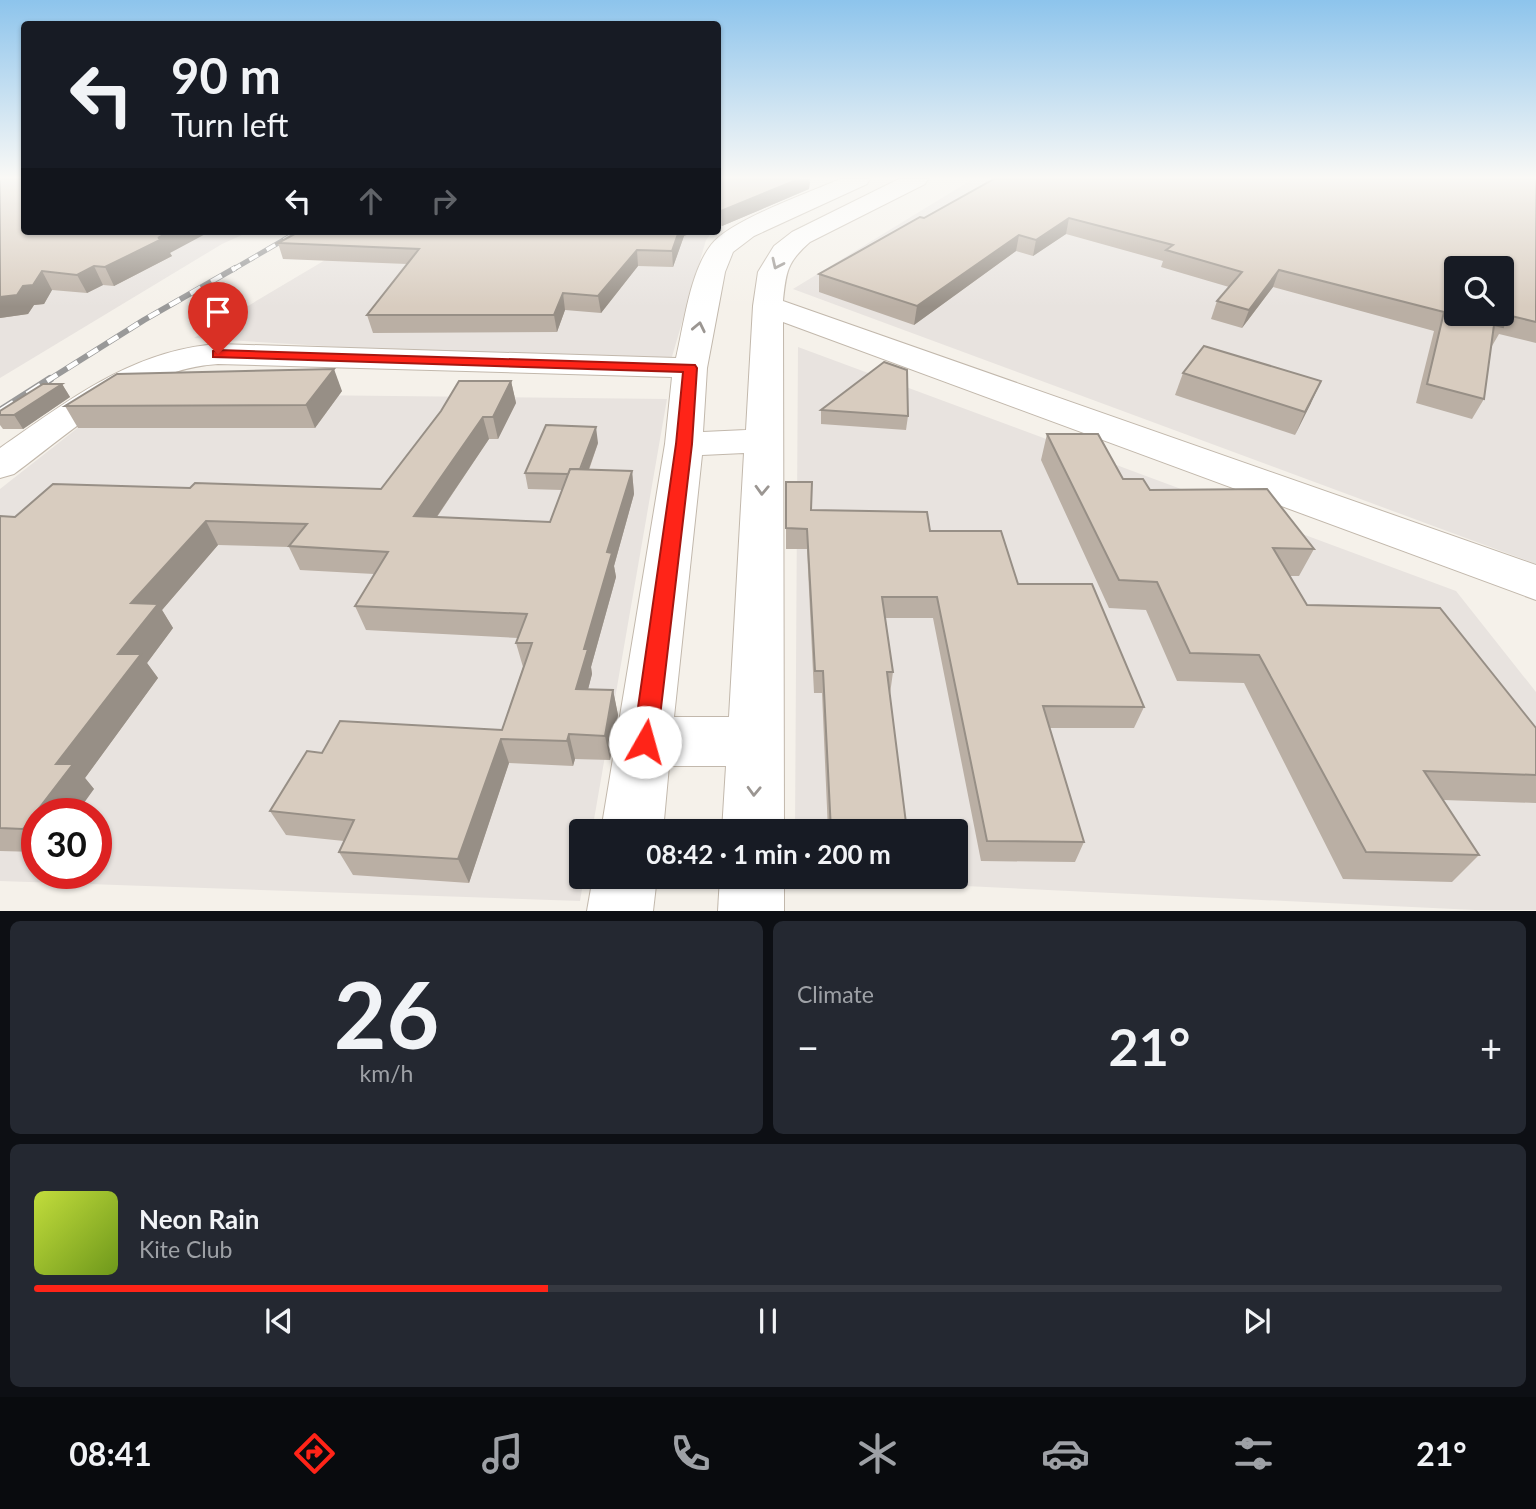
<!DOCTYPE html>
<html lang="en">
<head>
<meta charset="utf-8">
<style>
	body { margin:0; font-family:Lato,sans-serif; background:#242831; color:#f1f3f6; height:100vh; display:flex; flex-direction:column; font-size:26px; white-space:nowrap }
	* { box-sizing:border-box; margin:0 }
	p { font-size:23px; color:#9ea1a6 }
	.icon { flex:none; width:38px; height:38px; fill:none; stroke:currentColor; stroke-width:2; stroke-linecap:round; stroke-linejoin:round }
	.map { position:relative; height:911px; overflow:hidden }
	.side { display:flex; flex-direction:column; gap:10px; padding:10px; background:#0d0f14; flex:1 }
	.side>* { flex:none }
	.hud { position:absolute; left:21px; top:21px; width:700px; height:214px; border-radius:7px; box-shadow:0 2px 5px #0004; background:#171b24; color:#f1f3f6; overflow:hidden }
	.fabs { position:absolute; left:1444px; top:256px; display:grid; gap:14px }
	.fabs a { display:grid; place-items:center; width:70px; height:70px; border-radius:7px; background:#171b24; box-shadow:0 2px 5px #0004; font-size:35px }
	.speed { position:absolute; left:21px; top:798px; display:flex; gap:14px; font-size:35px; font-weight:700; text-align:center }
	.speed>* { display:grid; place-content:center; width:91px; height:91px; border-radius:50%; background:#171b24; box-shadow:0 2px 5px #0004; line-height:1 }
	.speed .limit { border:10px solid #d22; background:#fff; color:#111 }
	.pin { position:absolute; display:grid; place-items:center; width:60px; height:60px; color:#fff; margin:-72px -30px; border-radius:50% 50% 50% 0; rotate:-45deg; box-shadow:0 0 7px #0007 }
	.pin .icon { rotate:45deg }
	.me { position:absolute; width:77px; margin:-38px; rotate:7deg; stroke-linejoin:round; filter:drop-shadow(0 0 5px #0008) }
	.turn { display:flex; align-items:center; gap:24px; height:147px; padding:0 35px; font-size:32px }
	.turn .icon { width:91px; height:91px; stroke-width:2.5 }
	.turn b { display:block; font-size:49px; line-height:60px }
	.lanes { display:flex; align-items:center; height:66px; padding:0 35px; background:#0003; justify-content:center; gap:35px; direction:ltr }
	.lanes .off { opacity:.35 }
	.big { font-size:52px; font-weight:700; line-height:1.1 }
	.side .tile { flex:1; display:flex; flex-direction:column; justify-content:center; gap:10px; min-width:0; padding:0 24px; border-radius:10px; background:#242831 }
	.side .dial { align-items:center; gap:0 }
	.dial b { font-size:91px; line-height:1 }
	.song { display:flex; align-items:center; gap:21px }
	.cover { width:84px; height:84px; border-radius:10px; background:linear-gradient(135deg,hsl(70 70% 55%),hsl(80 70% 35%)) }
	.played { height:7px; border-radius:4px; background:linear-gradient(90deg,#ff2418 35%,#363941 35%) }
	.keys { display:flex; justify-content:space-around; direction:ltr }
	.heat { display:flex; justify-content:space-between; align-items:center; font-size:38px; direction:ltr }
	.side .tiles { flex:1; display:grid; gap:10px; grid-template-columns:1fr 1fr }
	.tile:last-child { grid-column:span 2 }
	.trip { position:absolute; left:569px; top:819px; width:399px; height:70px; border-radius:7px; background:#171b24; box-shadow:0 2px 5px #0004; font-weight:700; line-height:70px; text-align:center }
	.dock { display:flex; height:112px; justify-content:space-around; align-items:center; background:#090b0e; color:#9ea1a6 }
	.dock .icon { width:49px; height:49px }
	.dock .active { color:#ff2418 }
	.dock b { font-size:32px; color:#f1f3f6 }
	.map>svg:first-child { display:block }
	.industrial { fill:#e8e3df; fill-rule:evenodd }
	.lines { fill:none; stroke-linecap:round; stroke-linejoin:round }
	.minor-casing { stroke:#c2b8ac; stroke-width:2 }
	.minor { fill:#fff; fill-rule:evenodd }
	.rail-far2-casing { stroke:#999; stroke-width:5 }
	.rail-far1-casing { stroke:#999; stroke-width:6 }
	.rail-casing { stroke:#999; stroke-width:8 }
	.rail-far2 { stroke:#fff; stroke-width:3.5; stroke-dasharray:10; stroke-linecap:butt }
	.rail-far1 { stroke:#fff; stroke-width:4.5; stroke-dasharray:12; stroke-linecap:butt }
	.rail { stroke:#fff; stroke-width:5; stroke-dasharray:16; stroke-linecap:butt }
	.wall { fill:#baafa4 }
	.shaded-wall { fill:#978f86 }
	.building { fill:#d8ccbf; stroke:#978f86; stroke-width:2; fill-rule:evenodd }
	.oneway { stroke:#9b9692 }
	.route { fill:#ff2418; stroke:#a61710; stroke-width:2 }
</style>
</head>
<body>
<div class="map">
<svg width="1536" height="911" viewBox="0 0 1536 911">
	<rect width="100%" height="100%" fill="#f5f1ea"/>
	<g class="industrial">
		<path d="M 0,179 L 24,231 L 251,231 L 222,244 L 0,378 Z"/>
		<path d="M 973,179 L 1536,179 L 1536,564 L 793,289 ZM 1456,268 L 1502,268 L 1502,313 L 1456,313 Z"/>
		<path d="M 374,231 L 713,231 L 706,240 L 669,367 L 194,338 Z"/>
		<path d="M 798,347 L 1456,591 L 1536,692 L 1536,910 L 1475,910 L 795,878 L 956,877 L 956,831 L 795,831 Z"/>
		<path d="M 122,393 L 667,399 L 592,831 L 581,831 L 581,877 L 584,877 L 580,901 L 0,881 L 0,489 ZM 37,814 L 96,814 L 96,873 L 37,873 Z"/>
	</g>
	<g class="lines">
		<defs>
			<g id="minor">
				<path d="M 840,179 L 870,179 L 867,184 L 754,236 L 733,252 L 725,272 L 707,368 L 703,432 L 746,430 L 753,306 L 758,272 L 774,246 L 792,232 L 899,179 L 928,179 L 925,184 L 810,242 C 787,262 786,272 783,301 L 1536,565 L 1536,600 L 783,322 L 784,831 L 722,831 L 726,766 L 669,766 L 663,831 L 601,831 L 665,444 L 672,377 L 218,364 C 138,369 75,429 14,474 L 0,478 L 0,448 C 68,401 132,350 218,344 L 676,358 C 684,324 690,272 711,245 C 730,220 809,193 840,179 ZM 744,453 L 729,717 L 674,717 L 702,455 Z"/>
				<path d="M 593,877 L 657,877 L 653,911 L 587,911 Z"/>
				<path d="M 720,877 L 784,877 L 784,911 L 718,911 Z"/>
			</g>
		</defs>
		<use href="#minor" class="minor-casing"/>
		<use href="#minor" class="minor"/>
		<defs>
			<path id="rail-far2" d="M 232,270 L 299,231"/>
			<path id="rail-far1" d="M 47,381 L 144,320 L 235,268"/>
			<path id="rail" d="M 0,411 L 50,379"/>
		</defs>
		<use href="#rail-far2" class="rail-far2-casing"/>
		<use href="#rail-far1" class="rail-far1-casing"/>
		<use href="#rail" class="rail-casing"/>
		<use href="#rail-far2" class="rail-far2"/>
		<use href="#rail-far1" class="rail-far1"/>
		<use href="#rail" class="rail"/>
	</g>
	<g class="wall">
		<path d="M 0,179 L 170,253 L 172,256 L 114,286 L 103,285 L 87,293 L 52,290 L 44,304 L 34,305 L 28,314 L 0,318 Z"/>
		<path d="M 718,179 L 810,182 L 809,189 L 722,226 L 718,224 Z"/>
		<path d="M 1536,179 L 1536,343 L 1499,334 L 1492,346 L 1491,346 L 1484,399 L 1472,419 L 1416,403 L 1434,331 L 1273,287 L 1242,328 L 1211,319 L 1217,301 L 1229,287 L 1161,267 L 1163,261 L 1066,234 L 1033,256 L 1016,251 L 914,325 L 819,292 L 819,274 L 924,218 Z"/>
		<path d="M 684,236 L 673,267 L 638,266 L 601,313 L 565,310 L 557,332 L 373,333 L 367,315 L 407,264 L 283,259 L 278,243 Z"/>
		<path d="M 1183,373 L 1311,403 L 1295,435 L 1175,395 Z"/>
		<path d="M 511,381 L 516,403 L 498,439 L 489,439 L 437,517 L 550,522 L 562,490 L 528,489 L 525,473 L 598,443 L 589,470 L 632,471 L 634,494 L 614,566 L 616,577 L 591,667 L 592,674 L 588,689 L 613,690 L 618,715 L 610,760 L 575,759 L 573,766 L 509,763 L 469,883 L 353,875 L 339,852 L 344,841 L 286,835 L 270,811 L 322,753 L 502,730 L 523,667 L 516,643 L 518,638 L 366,630 L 355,606 L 374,574 L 300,570 L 289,547 L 218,545 L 162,610 L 173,628 L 147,663 L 158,678 L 85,778 L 94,789 L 37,814 L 37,852 L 0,851 L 0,516 L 15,517 L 190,488 L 381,489 Z"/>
		<path d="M 62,384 L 70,397 L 23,429 L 3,429 L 0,425 L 0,411 Z"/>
		<path d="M 342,391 L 315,428 L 78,428 L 65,406 Z"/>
		<path d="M 821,410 L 908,416 L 906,430 L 821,424 Z"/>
		<path d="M 1047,434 L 1123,479 L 1150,490 L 1314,549 L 1299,576 L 1290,576 L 1307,605 L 1536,728 L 1536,803 L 1443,800 L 1479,855 L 1452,882 L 1343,879 L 1244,683 L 1177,681 L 1146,610 L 1109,608 L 1041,460 Z"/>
		<path d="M 786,482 L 811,510 L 930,531 L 1018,584 L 1144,707 L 1134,728 L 1050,728 L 1084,842 L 1075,862 L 981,861 L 933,618 L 885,618 L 893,672 L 890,694 L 907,831 L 828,831 L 822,693 L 814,693 L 807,549 L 786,549 Z"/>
	</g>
	<g class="shaded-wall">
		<path d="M 799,179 L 810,179 L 809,189 L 722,226 L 721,211 Z"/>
		<path d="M 1069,218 L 1066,234 L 1033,256 L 1036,240 Z"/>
		<path d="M 171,231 L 211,231 L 170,253 L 172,256 L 114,286 L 105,267 Z"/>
		<path d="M 679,231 L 698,231 L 684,236 L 673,267 L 672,251 Z"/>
		<path d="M 1019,235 L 1016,251 L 914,325 L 917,306 Z"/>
		<path d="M 637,250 L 638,266 L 601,313 L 598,296 Z"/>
		<path d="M 94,266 L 103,285 L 87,293 L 77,275 Z"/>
		<path d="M 1279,270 L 1273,287 L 1242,328 L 1249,310 Z"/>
		<path d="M 42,271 L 52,290 L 44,304 L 34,305 L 28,314 L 0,318 L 0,297 Z"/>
		<path d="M 563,293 L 565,310 L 557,332 L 554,315 Z"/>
		<path d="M 334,369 L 342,391 L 315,428 L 306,405 Z"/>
		<path d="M 511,381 L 516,403 L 498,439 L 493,417 Z"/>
		<path d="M 1321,381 L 1311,403 L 1295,435 L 1305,412 Z"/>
		<path d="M 62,384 L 70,397 L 23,429 L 14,415 Z"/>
		<path d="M 483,417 L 489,439 L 421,540 L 414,516 Z"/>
		<path d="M 596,427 L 598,443 L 581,491 L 579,474 Z"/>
		<path d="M 632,471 L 634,494 L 614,566 L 616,577 L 591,667 L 592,674 L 582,713 L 576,689 L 584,649 L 607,552 Z"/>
		<path d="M 206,521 L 218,545 L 162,610 L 173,628 L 147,663 L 158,678 L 85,778 L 94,789 L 76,814 L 37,814 L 37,842 L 23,829 L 56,764 L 118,654 L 131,603 Z"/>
		<path d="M 613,690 L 618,715 L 610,760 L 605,736 Z"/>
		<path d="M 569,734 L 575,759 L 573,766 L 567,741 Z"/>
		<path d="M 501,739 L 509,763 L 469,883 L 458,859 Z"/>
	</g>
	<g class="building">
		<path d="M 0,179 L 24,179 L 24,231 L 171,231 L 158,238 L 164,238 L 105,267 L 94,266 L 77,275 L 42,271 L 33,285 L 23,286 L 17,295 L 0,297 Z"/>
		<path d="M 718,179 L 799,179 L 721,211 L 718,209 Z"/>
		<path d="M 994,179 L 1536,179 L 1536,322 L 1507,315 L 1503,327 L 1494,325 L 1484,399 L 1427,384 L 1444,312 L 1279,270 L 1249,310 L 1217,301 L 1242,272 L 1166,250 L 1173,245 L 1069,218 L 1036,240 L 1019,235 L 917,306 L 819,274 L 920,217 L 924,218 ZM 1456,268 L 1502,268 L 1502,313 L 1456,313 Z"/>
		<path d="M 300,231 L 679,231 L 672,251 L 637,250 L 598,296 L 563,293 L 554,315 L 367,315 L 419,249 L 278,243 Z"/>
		<path d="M 1204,346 L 1321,381 L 1305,412 L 1183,373 Z"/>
		<path d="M 884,362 L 907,370 L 908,416 L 821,410 Z"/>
		<path d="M 334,369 L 306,405 L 65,406 L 117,374 Z"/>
		<path d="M 459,381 L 511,381 L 493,417 L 483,417 L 414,516 L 550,522 L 570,469 L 632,471 L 607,552 L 612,553 L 584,649 L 588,649 L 576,689 L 613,690 L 605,736 L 569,734 L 567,741 L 501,739 L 458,859 L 339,852 L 354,820 L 270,811 L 307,751 L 322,753 L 340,721 L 502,730 L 532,643 L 516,643 L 527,614 L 355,606 L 388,552 L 289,546 L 307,524 L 206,521 L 131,603 L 158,604 L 118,654 L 141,654 L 56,764 L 73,764 L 23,829 L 0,828 L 0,516 L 15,517 L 53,484 L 190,488 L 195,483 L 381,489 L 441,411 Z"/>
		<path d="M 43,384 L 62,384 L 14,415 L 0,415 L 0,411 Z"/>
		<path d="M 546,425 L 596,427 L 580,469 L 570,469 L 568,474 L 525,473 Z"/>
		<path d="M 1047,434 L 1098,434 L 1123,479 L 1143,479 L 1150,490 L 1267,489 L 1314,549 L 1273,548 L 1307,605 L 1440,608 L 1536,728 L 1536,775 L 1424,771 L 1479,855 L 1366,852 L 1259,655 L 1190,653 L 1157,582 L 1119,580 Z"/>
		<path d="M 786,482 L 812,482 L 811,510 L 927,512 L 930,531 L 1001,531 L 1018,584 L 1092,584 L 1144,707 L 1043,706 L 1084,842 L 987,841 L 937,597 L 882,597 L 893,672 L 887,672 L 907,831 L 831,831 L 823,671 L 815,671 L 807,529 L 786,528 Z"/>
	</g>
	<defs><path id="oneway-chevron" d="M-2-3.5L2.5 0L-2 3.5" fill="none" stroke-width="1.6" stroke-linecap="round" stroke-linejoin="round" transform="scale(1.75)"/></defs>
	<g class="oneway">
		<use href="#oneway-chevron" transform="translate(777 264) rotate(115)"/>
		<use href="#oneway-chevron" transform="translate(699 327) rotate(-78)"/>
		<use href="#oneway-chevron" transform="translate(762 490) rotate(92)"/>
		<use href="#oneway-chevron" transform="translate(754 791) rotate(92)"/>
	</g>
	<linearGradient id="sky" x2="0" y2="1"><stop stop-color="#8dc4ec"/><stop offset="0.58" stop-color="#faf9f6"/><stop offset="1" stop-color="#faf9f6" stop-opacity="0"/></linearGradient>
	<rect width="1536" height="307" fill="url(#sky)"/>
	<path class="route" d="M 218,350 L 695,365 L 697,368 L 692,444 L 657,742 L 653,749 L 645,752 L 637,749 L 633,742 L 676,444 L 683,372 L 213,357 L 213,351 Z"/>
</svg>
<div class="fabs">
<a><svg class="icon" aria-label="search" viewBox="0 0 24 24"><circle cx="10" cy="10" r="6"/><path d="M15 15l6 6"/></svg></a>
</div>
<div class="speed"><div class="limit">30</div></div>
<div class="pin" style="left:218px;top:354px;background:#d93025"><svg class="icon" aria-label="arrive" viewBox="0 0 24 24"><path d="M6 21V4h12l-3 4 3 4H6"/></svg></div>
<svg class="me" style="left:645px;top:742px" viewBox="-20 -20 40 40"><circle r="19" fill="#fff"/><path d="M0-13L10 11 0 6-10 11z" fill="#ff2418"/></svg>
<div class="trip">08:42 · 1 min · 200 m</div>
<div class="hud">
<div class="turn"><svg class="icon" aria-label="left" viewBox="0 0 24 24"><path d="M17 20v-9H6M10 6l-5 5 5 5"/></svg><div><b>90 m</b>Turn left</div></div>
<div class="lanes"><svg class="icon" aria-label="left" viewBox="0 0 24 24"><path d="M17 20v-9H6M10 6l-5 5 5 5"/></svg><svg class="icon off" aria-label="ahead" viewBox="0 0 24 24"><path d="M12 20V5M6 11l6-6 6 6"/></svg><svg class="icon off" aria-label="right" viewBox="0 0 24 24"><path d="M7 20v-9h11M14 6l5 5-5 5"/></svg></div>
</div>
</div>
<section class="side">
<div class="tiles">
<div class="tile dial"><b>26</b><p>km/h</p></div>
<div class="tile"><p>Climate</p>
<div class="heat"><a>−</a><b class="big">21°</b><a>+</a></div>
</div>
<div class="tile">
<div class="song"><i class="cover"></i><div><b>Neon Rain</b><p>Kite Club</p></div></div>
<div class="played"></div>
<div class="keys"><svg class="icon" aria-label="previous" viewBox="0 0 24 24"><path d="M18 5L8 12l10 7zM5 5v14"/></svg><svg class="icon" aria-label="pause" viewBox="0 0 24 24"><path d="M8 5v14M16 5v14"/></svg><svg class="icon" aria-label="next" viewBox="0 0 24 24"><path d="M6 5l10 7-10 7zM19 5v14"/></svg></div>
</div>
</div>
</section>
<nav class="dock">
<b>08:41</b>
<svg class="icon active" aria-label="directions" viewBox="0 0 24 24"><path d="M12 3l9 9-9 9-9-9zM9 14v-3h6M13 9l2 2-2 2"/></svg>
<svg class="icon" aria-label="music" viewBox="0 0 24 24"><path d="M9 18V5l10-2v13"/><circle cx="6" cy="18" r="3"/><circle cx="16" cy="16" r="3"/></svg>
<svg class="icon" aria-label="phone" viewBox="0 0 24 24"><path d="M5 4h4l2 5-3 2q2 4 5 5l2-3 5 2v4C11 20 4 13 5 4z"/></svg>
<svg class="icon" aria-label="climate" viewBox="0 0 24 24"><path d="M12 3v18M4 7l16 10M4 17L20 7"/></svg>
<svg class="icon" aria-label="car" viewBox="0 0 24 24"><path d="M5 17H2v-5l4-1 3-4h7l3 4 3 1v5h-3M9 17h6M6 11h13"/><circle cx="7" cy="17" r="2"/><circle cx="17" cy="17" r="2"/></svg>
<svg class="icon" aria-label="filters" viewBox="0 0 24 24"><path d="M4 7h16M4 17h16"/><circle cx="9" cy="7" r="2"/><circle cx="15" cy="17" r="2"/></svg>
<b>21°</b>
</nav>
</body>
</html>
